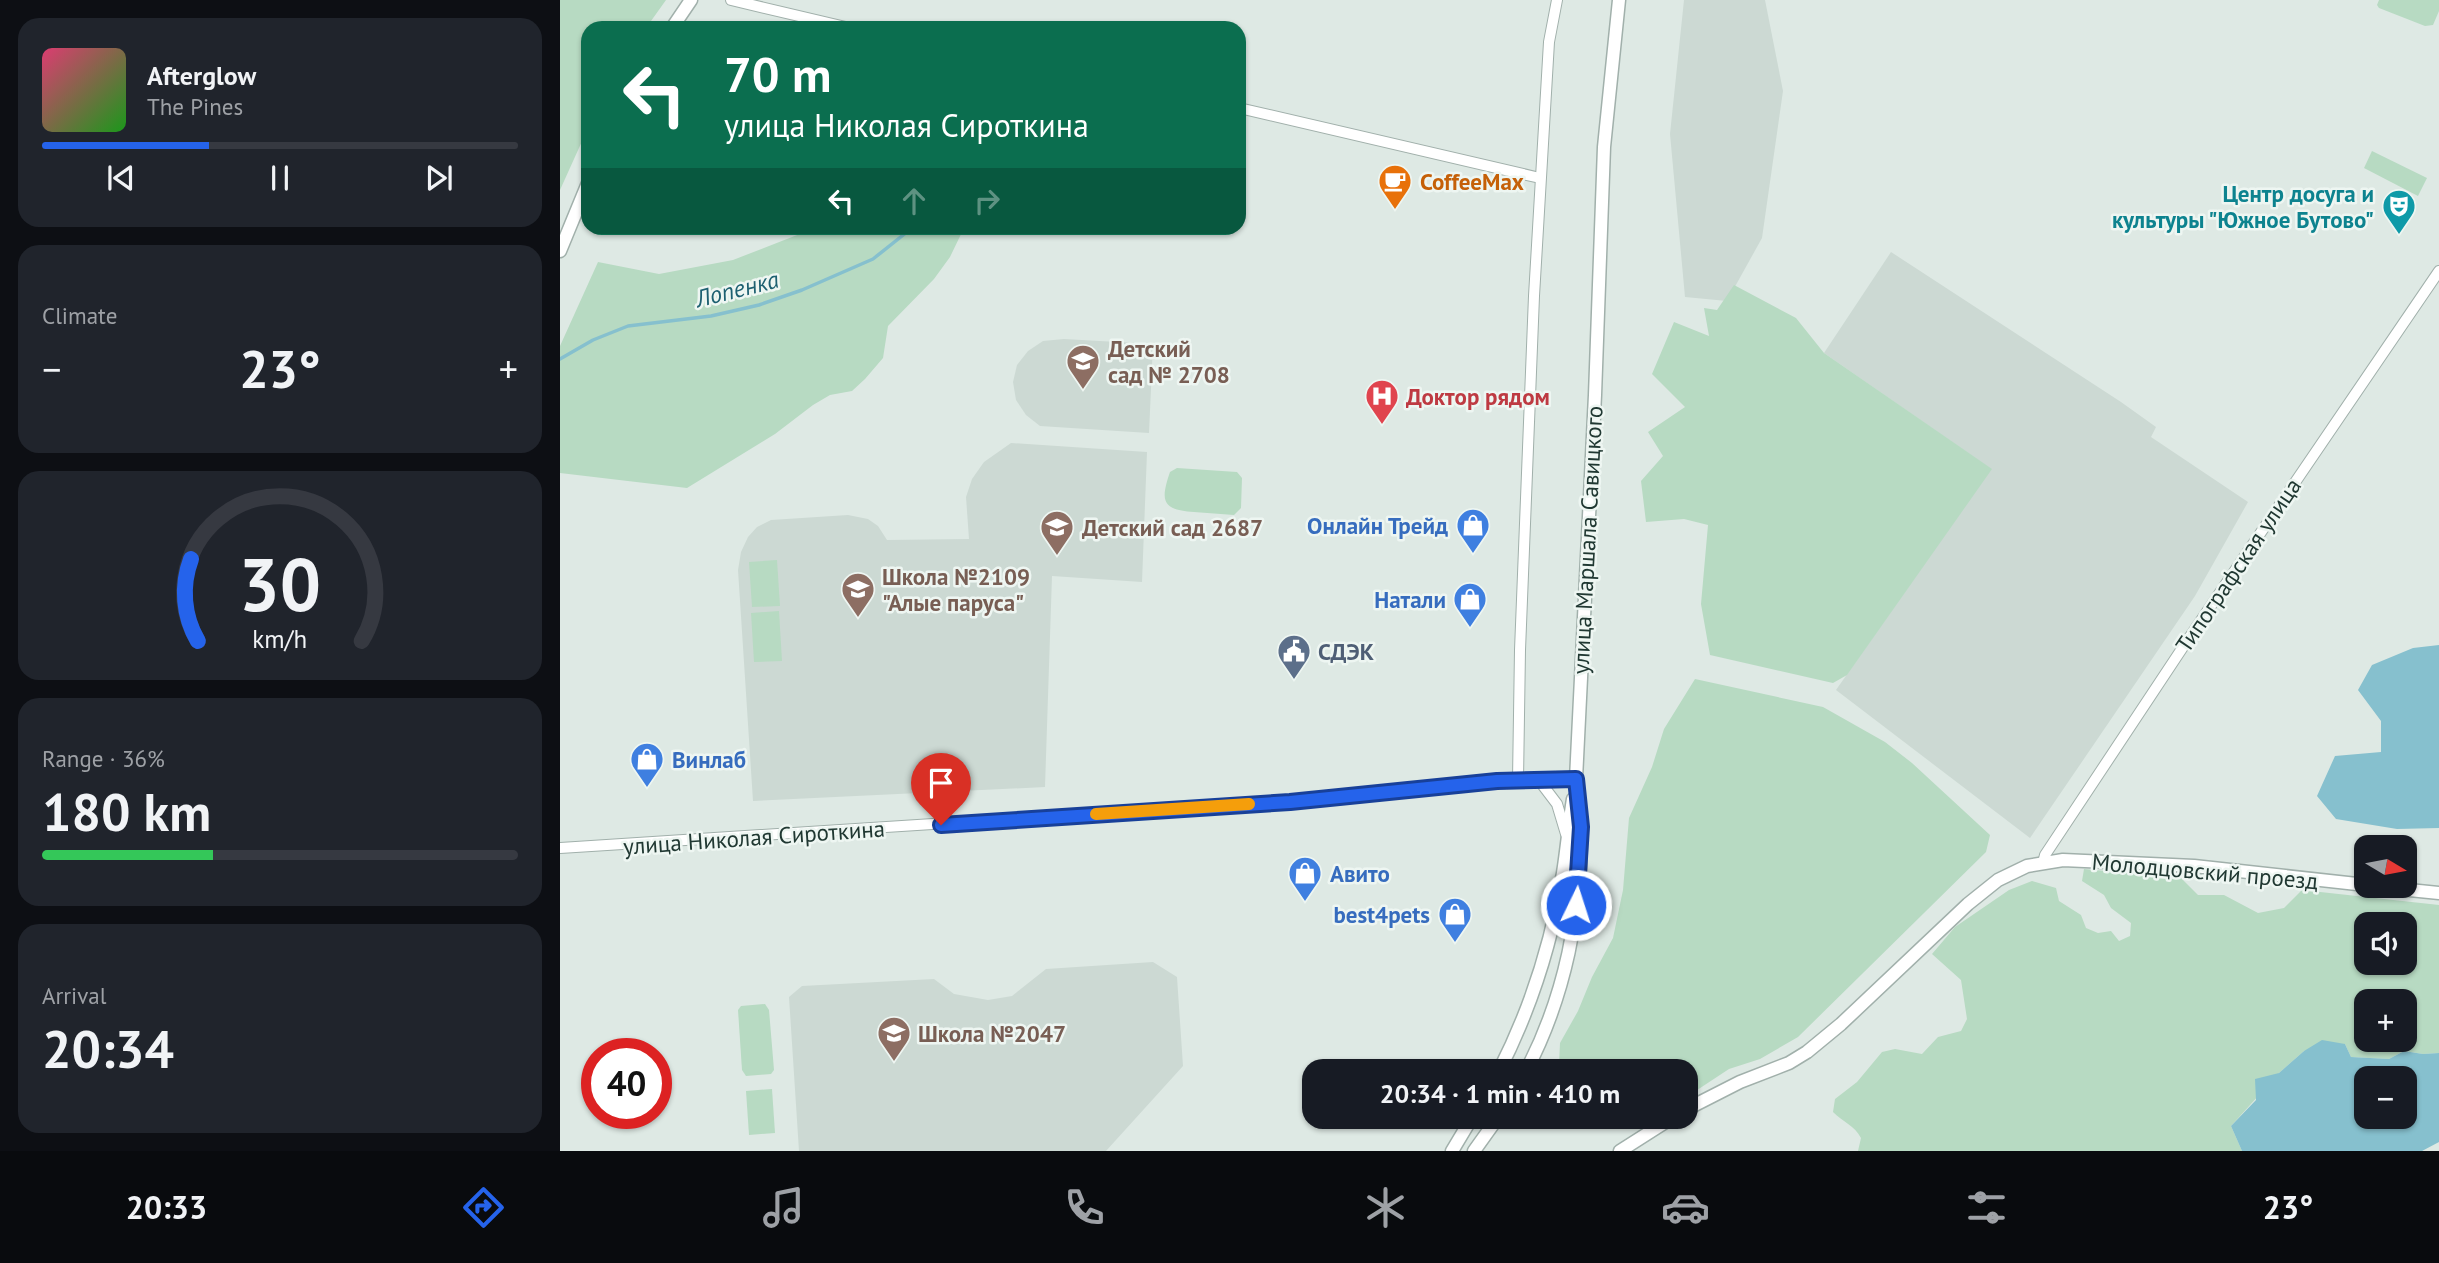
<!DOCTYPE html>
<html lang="en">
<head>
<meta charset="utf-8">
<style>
	body { margin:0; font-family:"PT Sans",sans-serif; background:#20242c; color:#f1f3f6; height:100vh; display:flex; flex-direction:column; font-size:26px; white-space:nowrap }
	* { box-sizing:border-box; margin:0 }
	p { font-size:23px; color:#9ea1a6 }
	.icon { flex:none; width:38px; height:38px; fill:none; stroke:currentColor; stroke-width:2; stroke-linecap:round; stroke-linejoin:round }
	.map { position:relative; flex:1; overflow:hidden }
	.sheet { display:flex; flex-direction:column; gap:18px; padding:18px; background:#0d0f14; width:560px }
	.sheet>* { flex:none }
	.guide { position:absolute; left:21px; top:21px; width:665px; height:214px; border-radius:21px; box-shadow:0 2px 5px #0004; background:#0b6e4f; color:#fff; overflow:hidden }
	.needle { width:46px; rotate:100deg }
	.controls { position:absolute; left:1794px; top:835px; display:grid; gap:14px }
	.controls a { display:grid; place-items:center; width:63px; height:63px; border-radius:14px; background:#171b24; box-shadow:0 2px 5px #0004; font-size:35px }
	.speed { position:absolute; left:21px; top:1038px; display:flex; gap:14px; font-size:35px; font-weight:700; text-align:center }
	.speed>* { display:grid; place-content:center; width:91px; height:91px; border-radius:50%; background:#171b24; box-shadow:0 2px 5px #0004; line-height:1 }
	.speed .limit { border:10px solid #d22; background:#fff; color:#111 }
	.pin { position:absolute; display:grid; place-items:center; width:60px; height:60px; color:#fff; margin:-72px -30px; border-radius:50% 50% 50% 0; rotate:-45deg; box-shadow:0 0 7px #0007 }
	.pin .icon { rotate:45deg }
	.me { position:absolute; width:77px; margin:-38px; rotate:4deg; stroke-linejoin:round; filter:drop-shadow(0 0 5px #0008) }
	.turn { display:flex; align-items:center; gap:24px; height:147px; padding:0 28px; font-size:32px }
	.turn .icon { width:91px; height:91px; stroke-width:2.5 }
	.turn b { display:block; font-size:49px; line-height:60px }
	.lanes { display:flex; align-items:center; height:66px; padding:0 28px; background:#0003; justify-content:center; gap:35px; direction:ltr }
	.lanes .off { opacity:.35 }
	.big { font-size:52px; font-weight:700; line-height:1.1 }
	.sheet .card { flex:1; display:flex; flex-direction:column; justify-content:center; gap:10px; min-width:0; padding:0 24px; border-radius:21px; background:#20242c }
	.sheet .dial { align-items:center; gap:0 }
	.dial svg { height:182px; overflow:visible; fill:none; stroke:#363941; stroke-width:7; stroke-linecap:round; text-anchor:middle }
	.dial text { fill:#f1f3f6; stroke:none }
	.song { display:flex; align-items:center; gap:21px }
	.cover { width:84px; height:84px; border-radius:10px; background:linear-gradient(135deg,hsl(340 70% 55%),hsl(120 70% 35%)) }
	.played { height:7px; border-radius:4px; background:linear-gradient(90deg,#2563eb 35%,#363941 35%) }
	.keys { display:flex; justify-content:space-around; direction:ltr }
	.heat { display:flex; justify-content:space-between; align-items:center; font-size:38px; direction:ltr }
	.charge { height:10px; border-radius:5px; background:linear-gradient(90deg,#34c759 36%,#363941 0) }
	.trip { position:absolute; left:742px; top:1059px; width:396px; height:70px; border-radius:21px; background:#171b24; box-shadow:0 2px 5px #0004; font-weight:700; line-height:70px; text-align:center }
	.tab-bar { display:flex; height:112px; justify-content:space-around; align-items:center; background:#090b0e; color:#9ea1a6 }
	.tab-bar .icon { width:49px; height:49px }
	.tab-bar .on { color:#2563eb }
	.tab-bar b { font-size:32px; color:#f1f3f6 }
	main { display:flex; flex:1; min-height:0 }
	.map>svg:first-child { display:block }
	.built { fill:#ccd9d3 }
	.green { fill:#b7dac2; fill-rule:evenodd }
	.water { fill:#86c0ce; fill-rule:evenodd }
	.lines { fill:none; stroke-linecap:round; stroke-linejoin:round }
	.stream { stroke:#86c0ce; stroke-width:3.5 }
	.minor-casing { stroke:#a1b0ab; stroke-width:12 }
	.tertiary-casing { stroke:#a1b0ab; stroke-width:15 }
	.minor { stroke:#fff; stroke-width:10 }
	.tertiary { stroke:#fff; stroke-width:12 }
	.route-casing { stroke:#184099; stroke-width:18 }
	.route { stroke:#2563eb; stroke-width:12 }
	.slow { stroke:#f59e0b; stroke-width:12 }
	.labels { text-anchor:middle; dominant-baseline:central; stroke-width:5; stroke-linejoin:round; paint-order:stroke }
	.food-label { font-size:23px; font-weight:bold; fill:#c56008; stroke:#eef6f2; text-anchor:start }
	.culture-label { font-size:23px; font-weight:bold; fill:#0d838f; stroke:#eef6f2; text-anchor:end }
	.education-label { font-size:23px; font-weight:bold; fill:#785e54; stroke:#eef6f2; text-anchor:start }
	.health-label { font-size:23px; font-weight:bold; fill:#be3a42; stroke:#eef6f2; text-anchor:start }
	.shop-label { font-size:23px; font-weight:bold; fill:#366cbe; stroke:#eef6f2; text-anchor:end }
	.street-label { font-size:23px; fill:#203832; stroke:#eef6f2 }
	.service-label { font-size:23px; font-weight:bold; fill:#4e5e75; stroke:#eef6f2; text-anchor:start }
	.water-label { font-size:24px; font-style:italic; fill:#1d6071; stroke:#eef6f2 }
</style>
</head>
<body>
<main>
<section class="sheet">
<div class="card">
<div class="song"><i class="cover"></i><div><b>Afterglow</b><p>The Pines</p></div></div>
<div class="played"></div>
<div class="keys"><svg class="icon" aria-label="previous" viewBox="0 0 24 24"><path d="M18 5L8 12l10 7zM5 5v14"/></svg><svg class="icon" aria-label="pause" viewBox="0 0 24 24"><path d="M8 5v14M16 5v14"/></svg><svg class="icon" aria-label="next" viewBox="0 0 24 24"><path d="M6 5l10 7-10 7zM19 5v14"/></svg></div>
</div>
<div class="card"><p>Climate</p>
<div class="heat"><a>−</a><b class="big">23°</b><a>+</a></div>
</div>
<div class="card dial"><svg viewBox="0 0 100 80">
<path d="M14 69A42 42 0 1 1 86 69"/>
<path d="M14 69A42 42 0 0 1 11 33" stroke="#2563eb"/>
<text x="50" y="56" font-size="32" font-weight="700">30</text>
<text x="50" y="72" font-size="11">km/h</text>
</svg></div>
<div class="card"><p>Range · 36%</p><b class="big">180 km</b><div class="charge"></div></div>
<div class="card"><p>Arrival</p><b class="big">20:34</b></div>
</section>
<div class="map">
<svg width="1879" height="1151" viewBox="0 0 1879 1151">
	<rect width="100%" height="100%" fill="#dee9e4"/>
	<g class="built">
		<path d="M 1124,0 L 1205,0 L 1223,91 L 1202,238 L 1167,301 L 1125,297 L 1110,134 Z"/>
		<path d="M 1331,252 L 1561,402 L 1596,427 L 1591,437 L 1688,502 L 1635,596 L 1470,838 L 1276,690 L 1431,469 L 1264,353 Z"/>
		<path d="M 504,339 L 593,344 L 589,433 L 480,426 L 466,415 L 456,400 L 453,382 L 457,365 L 468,351 L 483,341 Z"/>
		<path d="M 451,443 L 587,452 L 582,582 L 492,576 L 485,787 L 193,801 L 178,570 L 181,552 L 188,537 L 197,527 L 211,520 L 288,515 L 308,519 L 318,526 L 327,540 L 409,539 L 406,497 L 412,479 L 424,462 Z"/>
		<path d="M 593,962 L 617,977 L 623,1066 L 546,1151 L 239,1151 L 229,997 L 242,986 L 374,979 L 394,994 L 428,1000 L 452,996 L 486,969 Z"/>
	</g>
	<g class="green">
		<path d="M 0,0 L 106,0 L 86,28 L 28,28 L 28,128 L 0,190 Z"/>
		<path d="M 1819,0 L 1879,0 L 1879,11 L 1873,25 L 1865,26 L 1819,8 L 1817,5 Z"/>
		<path d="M 1812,151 L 1867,178 L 1858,196 L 1804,168 Z"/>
		<path d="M 255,228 L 404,228 L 390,257 L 374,279 L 328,326 L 323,358 L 305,379 L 292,391 L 270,395 L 253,405 L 215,434 L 127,488 L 0,473 L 0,346 L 38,262 L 99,274 L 173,260 Z"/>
		<path d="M 1174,285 L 1236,318 L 1264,353 L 1432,469 L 1287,675 L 1273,683 L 1150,655 L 1141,604 L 1148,525 L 1124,519 L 1086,522 L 1081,481 L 1103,456 L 1088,432 L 1125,407 L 1092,374 L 1114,322 L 1149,336 L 1144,308 L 1157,310 Z"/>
		<path d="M 617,468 L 677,472 L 682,478 L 681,508 L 674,515 C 661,514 647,513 634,512 C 602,510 600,501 610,472 Z"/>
		<path d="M 217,560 L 220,606 L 192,607 L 189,562 Z"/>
		<path d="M 219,611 L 222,661 L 194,662 L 191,613 Z"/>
		<path d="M 1135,679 L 1263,707 L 1325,742 L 1352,763 L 1430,835 L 1426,852 L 1238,1037 L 1200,1059 L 1169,1069 L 1125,1098 L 1125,1071 L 1003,1071 L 999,1065 L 1000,1043 L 1018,1011 L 1032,977 L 1053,938 L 1063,890 L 1069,818 L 1092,767 L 1104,729 Z"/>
		<path d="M 1524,869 L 1621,878 L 1638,895 L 1664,895 L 1698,913 L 1724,908 L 1742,890 L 1879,905 L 1879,1053 L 1863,1054 L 1844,1051 L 1829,1059 L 1791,1057 L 1785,1044 L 1744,1051 L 1719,1073 L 1671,1126 L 1682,1151 L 1298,1151 L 1301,1138 C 1294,1125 1283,1122 1273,1112 L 1275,1099 L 1297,1082 L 1322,1052 L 1335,1049 L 1362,1054 L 1378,1037 L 1401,1031 L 1407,1019 L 1401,980 L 1372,954 L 1395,927 L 1449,890 L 1472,881 L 1496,888 L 1499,901 L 1521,915 L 1526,928 L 1538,933 L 1551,931 L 1559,941 L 1570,936 L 1571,923 L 1551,908 L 1544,895 L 1522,881 ZM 1806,924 L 1844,924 L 1844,962 L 1806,962 ZM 1806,1001 L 1844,1001 L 1844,1040 L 1806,1040 Z"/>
		<path d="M 205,1004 L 209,1010 L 214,1070 L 211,1074 L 186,1076 L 182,1070 L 178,1010 L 181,1006 Z"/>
		<path d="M 212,1089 L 215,1133 L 189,1135 L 186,1091 Z"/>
	</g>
	<g class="water">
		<path d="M 1879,645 L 1879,828 L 1837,829 L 1776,819 L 1757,796 L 1775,756 L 1821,752 L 1821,721 L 1798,690 L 1812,665 L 1853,648 Z"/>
		<path d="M 1762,1040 L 1785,1044 L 1791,1057 L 1829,1059 L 1844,1051 L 1863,1054 L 1879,1053 L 1879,1142 L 1862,1151 L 1682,1151 L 1671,1126 L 1696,1100 L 1695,1079 L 1719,1073 L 1744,1051 ZM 1806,1078 L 1844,1078 L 1844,1116 L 1806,1116 Z"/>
	</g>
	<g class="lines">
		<path class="stream" d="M 0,359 L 33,340 L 68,326 L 151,316 L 199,305 L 242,290 L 313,259 L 352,228"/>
		<defs>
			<g id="minor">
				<path d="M 171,0 L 290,28"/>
				<path d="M 679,108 L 980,178"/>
				<path d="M 978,779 L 997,804 L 1006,834"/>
				<path d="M 958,780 L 960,650 L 974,296 L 989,42 L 997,0"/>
				<path d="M 0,848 L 730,801 L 937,781 L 1016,779"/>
				<path d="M 1483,863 L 1485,855 L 1631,635 L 1879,271"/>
			</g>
			<g id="tertiary">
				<path d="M 112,28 L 131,0"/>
				<path d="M 0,251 L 28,183"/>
				<path d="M 1810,886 L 1879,893"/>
				<path d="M 939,1071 C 971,1008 992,942 1003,873 C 1007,848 1009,823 1013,799"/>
				<path d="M 966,1071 C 1005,997 1022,911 1021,827 C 1020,811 1016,795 1016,779 L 1035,395 L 1044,147 L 1059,0"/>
				<path d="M 1125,1110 L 1180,1082 L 1229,1063 L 1247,1052 L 1281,1024 L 1408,904 L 1438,880 L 1467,866 L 1503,860 L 1634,866 L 1806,885"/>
				<path d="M 892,1151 L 913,1116"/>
				<path d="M 914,1151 L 939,1116"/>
				<path d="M 1060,1151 L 1115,1116"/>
			</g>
		</defs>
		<use href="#minor" class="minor-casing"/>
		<use href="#tertiary" class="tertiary-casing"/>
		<use href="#minor" class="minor"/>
		<use href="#tertiary" class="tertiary"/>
	</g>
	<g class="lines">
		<defs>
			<path id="route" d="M 381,825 L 730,802 L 937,781 L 1016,779 L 1021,827 L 1016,905"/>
		</defs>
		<use href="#route" class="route-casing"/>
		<use href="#route" class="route"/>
		<path class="slow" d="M 536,814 L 689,804"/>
	</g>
	<defs>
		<symbol id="cafe-pin" viewBox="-11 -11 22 30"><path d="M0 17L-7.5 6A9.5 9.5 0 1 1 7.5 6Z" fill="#e8710a" stroke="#eef6f2"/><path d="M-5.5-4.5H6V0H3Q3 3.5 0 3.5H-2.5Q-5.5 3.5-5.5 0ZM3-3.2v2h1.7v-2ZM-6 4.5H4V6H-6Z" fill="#fff"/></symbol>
		<symbol id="theatre-pin" viewBox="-11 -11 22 30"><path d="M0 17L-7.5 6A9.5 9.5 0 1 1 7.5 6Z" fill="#0f9aa8" stroke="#eef6f2"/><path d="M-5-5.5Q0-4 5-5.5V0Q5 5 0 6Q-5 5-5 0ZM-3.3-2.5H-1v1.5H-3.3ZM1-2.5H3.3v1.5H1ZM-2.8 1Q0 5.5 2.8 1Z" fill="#fff"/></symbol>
		<symbol id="school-pin" viewBox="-11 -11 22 30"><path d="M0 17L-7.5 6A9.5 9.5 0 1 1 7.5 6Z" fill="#8d6e63" stroke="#eef6f2"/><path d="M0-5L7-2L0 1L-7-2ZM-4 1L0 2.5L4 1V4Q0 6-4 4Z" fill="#fff"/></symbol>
		<symbol id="hospital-pin" viewBox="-11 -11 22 30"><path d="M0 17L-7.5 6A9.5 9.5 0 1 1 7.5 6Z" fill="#e0444e" stroke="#eef6f2"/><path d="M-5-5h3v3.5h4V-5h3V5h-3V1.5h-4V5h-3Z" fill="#fff"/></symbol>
		<symbol id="shop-pin" viewBox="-11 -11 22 30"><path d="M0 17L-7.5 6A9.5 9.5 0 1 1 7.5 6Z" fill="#3f7fe0" stroke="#eef6f2"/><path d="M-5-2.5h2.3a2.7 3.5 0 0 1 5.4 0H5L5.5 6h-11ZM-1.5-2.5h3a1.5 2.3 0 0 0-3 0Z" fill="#fff"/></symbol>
		<symbol id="civic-pin" viewBox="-11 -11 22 30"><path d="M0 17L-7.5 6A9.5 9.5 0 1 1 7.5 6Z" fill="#5c6f8a" stroke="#eef6f2"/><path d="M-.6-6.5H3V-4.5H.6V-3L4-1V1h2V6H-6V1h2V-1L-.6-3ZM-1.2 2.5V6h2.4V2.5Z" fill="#fff"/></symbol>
	</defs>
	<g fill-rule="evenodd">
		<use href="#cafe-pin" x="816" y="162" width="38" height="52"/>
		<use href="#theatre-pin" x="1820" y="187" width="38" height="52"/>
		<use href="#school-pin" x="504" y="342" width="38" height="52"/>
		<use href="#hospital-pin" x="803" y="377" width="38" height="52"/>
		<use href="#shop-pin" x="894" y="506" width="38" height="52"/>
		<use href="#school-pin" x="478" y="508" width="38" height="52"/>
		<use href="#school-pin" x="279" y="570" width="38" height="52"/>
		<use href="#shop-pin" x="891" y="580" width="38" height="52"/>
		<use href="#civic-pin" x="715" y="632" width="38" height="52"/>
		<use href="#shop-pin" x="68" y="740" width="38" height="52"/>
		<use href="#shop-pin" x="726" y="854" width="38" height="52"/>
		<use href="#shop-pin" x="876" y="895" width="38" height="52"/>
		<use href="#school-pin" x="315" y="1014" width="38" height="52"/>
	</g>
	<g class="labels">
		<g class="food-label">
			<text x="860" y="181">CoffeeMax</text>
		</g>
		<g class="culture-label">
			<text x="1814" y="193">Центр досуга и<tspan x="1814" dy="26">культуры "Южное Бутово"</tspan></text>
		</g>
		<g class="education-label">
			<text x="548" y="348">Детский<tspan x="548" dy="26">сад № 2708</tspan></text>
			<text x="522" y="527">Детский сад 2687</text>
			<text x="322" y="576">Школа №2109<tspan x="322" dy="26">"Алые паруса"</tspan></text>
			<text x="358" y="1033">Школа №2047</text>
		</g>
		<g class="health-label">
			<text x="846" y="396">Доктор рядом</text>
		</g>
		<g class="shop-label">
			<text x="888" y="525">Онлайн Трейд</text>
			<text x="886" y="599">Натали</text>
			<text x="112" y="759" text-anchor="start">Винлаб</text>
			<text x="770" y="873" text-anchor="start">Авито</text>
			<text x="870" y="914">best4pets</text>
		</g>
		<g class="street-label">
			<text transform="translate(1027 540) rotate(-87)">улица Маршала Савицкого</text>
			<text transform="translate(1678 565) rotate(-56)">Типографская улица</text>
			<text transform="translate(194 837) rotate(-4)">улица Николая Сироткина</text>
			<text transform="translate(1645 871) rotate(5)">Молодцовский проезд</text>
		</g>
		<g class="service-label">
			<text x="758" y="651">СДЭК</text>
		</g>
		<g class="water-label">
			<text transform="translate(177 289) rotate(-14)">Лопенка</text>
		</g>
	</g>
</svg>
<div class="controls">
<a><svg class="needle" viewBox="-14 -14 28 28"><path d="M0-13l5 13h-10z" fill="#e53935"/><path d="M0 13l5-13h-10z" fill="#9ea1a6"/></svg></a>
<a><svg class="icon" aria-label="sound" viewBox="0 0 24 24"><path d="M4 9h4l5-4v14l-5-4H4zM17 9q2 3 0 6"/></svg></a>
<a>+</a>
<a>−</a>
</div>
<div class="speed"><div class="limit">40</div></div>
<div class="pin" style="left:381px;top:825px;background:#d93025"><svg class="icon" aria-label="arrive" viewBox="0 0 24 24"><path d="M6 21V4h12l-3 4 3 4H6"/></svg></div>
<svg class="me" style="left:1016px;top:905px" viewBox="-20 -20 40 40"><circle r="17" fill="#2563eb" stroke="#fff" stroke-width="3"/><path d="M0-11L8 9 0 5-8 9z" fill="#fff"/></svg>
<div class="trip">20:34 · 1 min · 410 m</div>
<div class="guide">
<div class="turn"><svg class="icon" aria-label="left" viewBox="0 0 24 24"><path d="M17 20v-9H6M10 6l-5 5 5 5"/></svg><div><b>70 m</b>улица Николая Сироткина</div></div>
<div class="lanes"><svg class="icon" aria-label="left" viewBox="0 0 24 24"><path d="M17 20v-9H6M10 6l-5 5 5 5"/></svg><svg class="icon off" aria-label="ahead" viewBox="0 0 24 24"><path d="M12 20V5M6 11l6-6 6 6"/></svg><svg class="icon off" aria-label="right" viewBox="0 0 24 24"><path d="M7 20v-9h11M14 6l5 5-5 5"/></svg></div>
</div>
</div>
</main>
<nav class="tab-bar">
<b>20:33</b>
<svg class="icon on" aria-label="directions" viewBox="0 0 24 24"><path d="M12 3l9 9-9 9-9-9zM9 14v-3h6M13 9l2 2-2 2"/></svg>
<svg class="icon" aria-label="music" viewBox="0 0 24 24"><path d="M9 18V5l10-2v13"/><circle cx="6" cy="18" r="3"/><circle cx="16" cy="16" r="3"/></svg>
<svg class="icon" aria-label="phone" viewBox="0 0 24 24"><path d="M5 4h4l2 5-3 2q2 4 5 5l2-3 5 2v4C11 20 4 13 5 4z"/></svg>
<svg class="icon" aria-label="climate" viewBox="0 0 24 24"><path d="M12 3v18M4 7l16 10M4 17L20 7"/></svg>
<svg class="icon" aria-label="car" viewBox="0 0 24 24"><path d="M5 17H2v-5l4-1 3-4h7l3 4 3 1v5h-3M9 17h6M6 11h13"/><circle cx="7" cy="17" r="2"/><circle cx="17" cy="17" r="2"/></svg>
<svg class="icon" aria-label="filters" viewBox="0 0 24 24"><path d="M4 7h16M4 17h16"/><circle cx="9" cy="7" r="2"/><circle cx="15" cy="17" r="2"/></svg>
<b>23°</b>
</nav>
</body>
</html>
